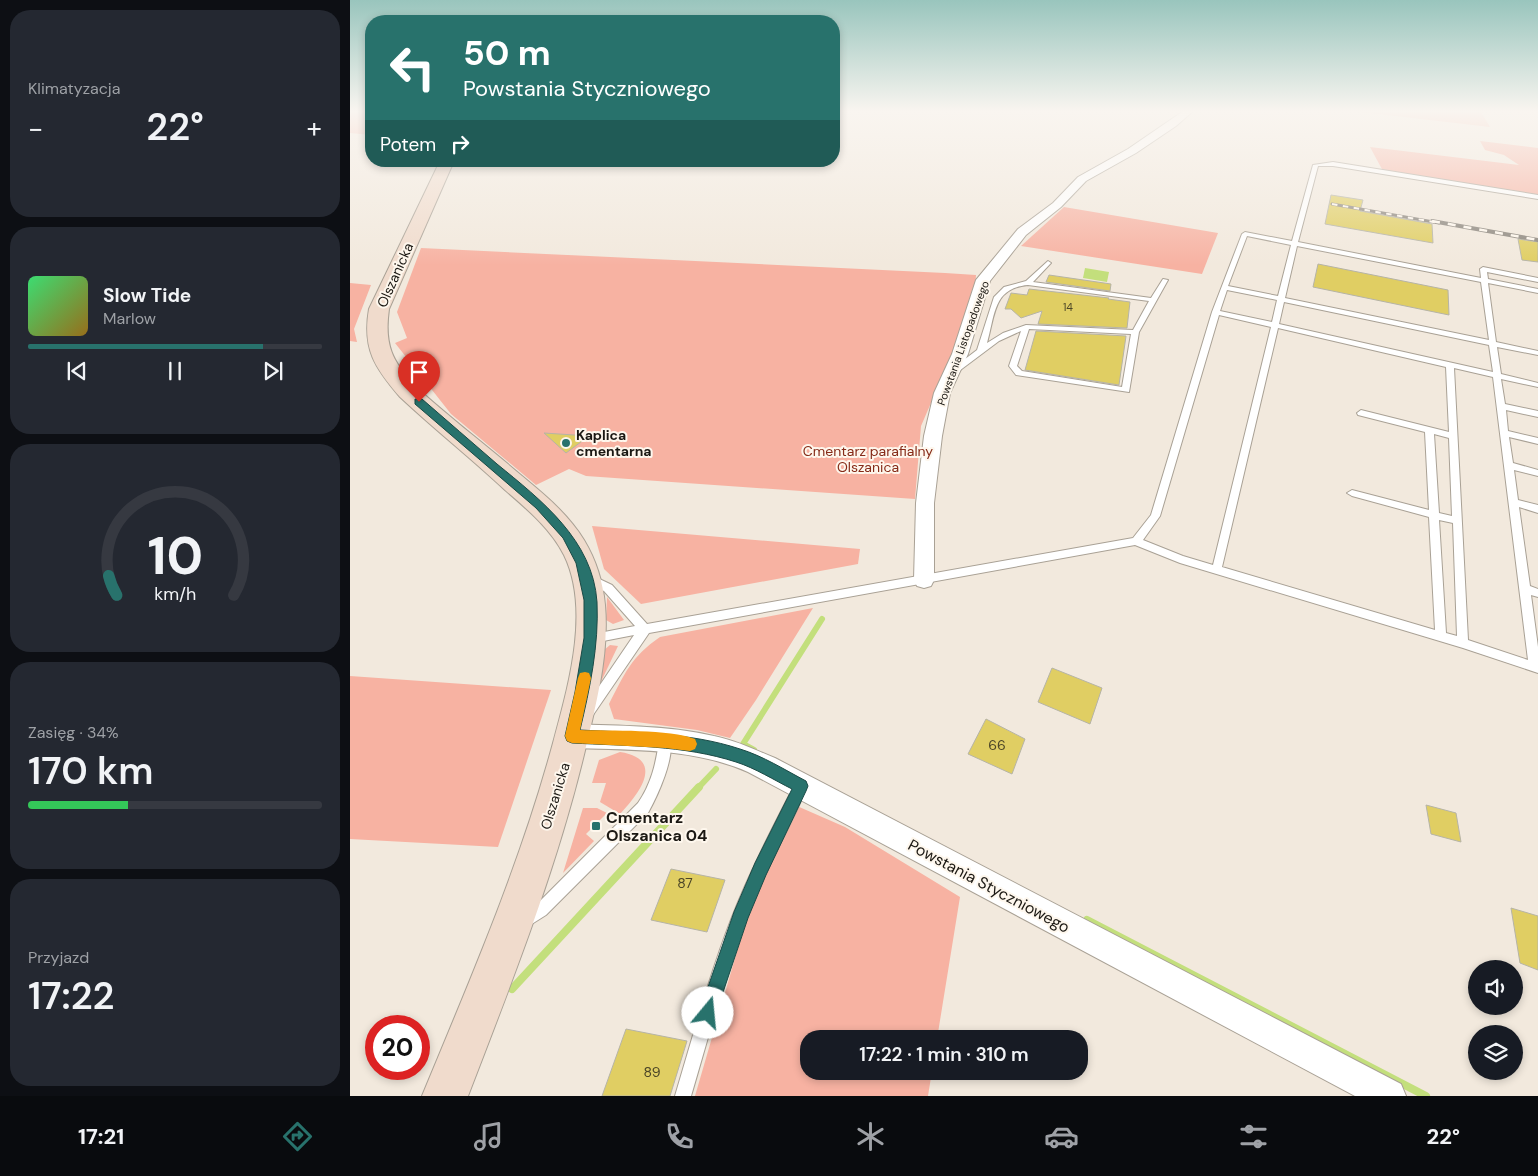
<!DOCTYPE html>
<html lang="pl">
<head>
<meta charset="utf-8">
<style>
	body { margin:0; font-family:"DM Sans",sans-serif; background:#242831; color:#f1f3f6; height:100vh; display:flex; flex-direction:column; font-size:19px; white-space:nowrap }
	* { box-sizing:border-box; margin:0 }
	p { font-size:16px; color:#9ea1a6 }
	.icon { flex:none; width:28px; height:28px; fill:none; stroke:currentColor; stroke-width:2; stroke-linecap:round; stroke-linejoin:round }
	.map { position:relative; flex:1; overflow:hidden }
	.side { display:flex; flex-direction:column; gap:10px; padding:10px; background:#0d0f14; width:350px }
	.side>* { flex:none }
	.hud { position:absolute; left:15px; top:15px; width:475px; height:152px; border-radius:20px; box-shadow:0 2px 8px #0003; background:#28726c; color:#fff; overflow:hidden }
	.controls { position:absolute; left:1118px; top:960px; display:grid; gap:10px }
	.controls a { display:grid; place-items:center; width:55px; height:55px; border-radius:50%; background:#171b24; box-shadow:0 2px 8px #0003; font-size:25px }
	.speed { position:absolute; left:15px; top:1015px; display:flex; gap:10px; font-size:25px; font-weight:700; text-align:center }
	.speed>* { display:grid; place-content:center; width:65px; height:65px; border-radius:50%; background:#171b24; box-shadow:0 2px 8px #0003; line-height:1 }
	.speed .limit { border:8px solid #d22; background:#fff; color:#111 }
	.pin { position:absolute; display:grid; place-items:center; width:42px; height:42px; color:#fff; margin:-51px -21px; border-radius:50% 50% 50% 0; rotate:-45deg; box-shadow:0 0 5px #0007 }
	.pin .icon { rotate:45deg }
	.me { position:absolute; width:55px; margin:-28px; rotate:17deg; stroke-linejoin:round; filter:drop-shadow(0 0 4px #0008) }
	.turn { display:flex; align-items:center; gap:18px; height:105px; padding:0 15px; font-size:22px }
	.turn .icon { width:65px; height:65px; stroke-width:2.5 }
	.turn b { display:block; font-size:35px; line-height:42px }
	.then { display:flex; align-items:center; height:48px; padding:0 15px; background:#0003; gap:10px; font-size:19px }
	.big { font-size:38px; font-weight:600; line-height:1.1 }
	.side .tile { flex:1; display:flex; flex-direction:column; justify-content:center; gap:8px; min-width:0; padding:0 18px; border-radius:20px; background:#242831 }
	.side .dial { align-items:center; gap:0 }
	.dial svg { height:130px; overflow:visible; fill:none; stroke:#363941; stroke-width:7; stroke-linecap:round; text-anchor:middle }
	.dial text { fill:#f1f3f6; stroke:none }
	.song { display:flex; align-items:center; gap:15px }
	.cover { width:60px; height:60px; border-radius:8px; background:linear-gradient(135deg,hsl(140 70% 55%),hsl(40 70% 35%)) }
	.played { height:5px; border-radius:2px; background:linear-gradient(90deg,#28726c 80%,#363941 80%) }
	.keys { display:flex; justify-content:space-around; direction:ltr }
	.heat { display:flex; justify-content:space-between; align-items:center; font-size:28px; direction:ltr }
	.charge { height:8px; border-radius:4px; background:linear-gradient(90deg,#34c759 34%,#363941 0) }
	.trip { position:absolute; left:450px; top:1030px; width:288px; height:50px; border-radius:20px; background:#171b24; box-shadow:0 2px 8px #0003; font-weight:600; line-height:50px; text-align:center }
	.dock { display:flex; height:80px; justify-content:space-around; align-items:center; background:#090b0e; color:#9ea1a6 }
	.dock .icon { width:35px; height:35px }
	.dock .active { color:#28726c }
	.dock b { font-size:22px; color:#f1f3f6 }
	main { display:flex; flex:1; min-height:0 }
	.map>svg:first-child { display:block }
	.green { fill:#f7b2a2 }
	.water { fill:#c3df7c }
	.lines { fill:none; stroke-linecap:round; stroke-linejoin:round }
	.stream-far1 { stroke:#c3df7c; stroke-width:6 }
	.stream { stroke:#c3df7c; stroke-width:8 }
	.building { fill:#e0ce63; stroke:#b6b4a6 }
	.lane-casing { stroke:#a9a195; stroke-width:2 }
	.street-casing { stroke:#a9a195; stroke-width:2 }
	.secondary-casing { stroke:#a9a195; stroke-width:2 }
	.lane { fill:#fff; fill-rule:evenodd }
	.street { fill:#fff; fill-rule:evenodd }
	.secondary { fill:#f0dbcc; fill-rule:evenodd }
	.rail-far1-casing { stroke:#8d877e; stroke-width:3 }
	.rail-casing { stroke:#8d877e; stroke-width:4 }
	.rail-far1 { stroke:#fef7ed; stroke-width:2; stroke-dasharray:5.5; stroke-linecap:butt }
	.rail { stroke:#fef7ed; stroke-width:2.5; stroke-dasharray:8; stroke-linecap:butt }
	.route { fill:#28726c; stroke:#1a4a46 }
	.slow { fill:#f59e0b }
	.poi-dot { fill:#28726c; stroke:#fef7ed; stroke-width:2 }
	.labels { text-anchor:middle; dominant-baseline:central; stroke-width:4; stroke-linejoin:round; paint-order:stroke }
	.number-label { font-size:11px; fill:#4c4627 }
	.far-street-label { font-size:11px; fill:#1b1813; stroke:#fef7ed }
	.street-label { font-size:14px; fill:#1b1813; stroke:#fef7ed }
	.poi-label { font-size:14px; font-weight:bold; fill:#1b1813; stroke:#fef7ed; text-anchor:start }
	.park-label { font-size:14px; fill:#862b18; stroke:#fef7ed }
	.near-number-label { font-size:14px; fill:#4c4627 }
	.near-poi-label { font-size:16px; font-weight:bold; fill:#1b1813; stroke:#fef7ed; text-anchor:start }
	.near-street-label { font-size:16px; fill:#1b1813; stroke:#fef7ed }
</style>
</head>
<body>
<main>
<section class="side">
<div class="tile"><p>Klimatyzacja</p>
<div class="heat"><a>−</a><b class="big">22°</b><a>+</a></div>
</div>
<div class="tile">
<div class="song"><i class="cover"></i><div><b>Slow Tide</b><p>Marlow</p></div></div>
<div class="played"></div>
<div class="keys"><svg class="icon" aria-label="previous" viewBox="0 0 24 24"><path d="M18 5L8 12l10 7zM5 5v14"/></svg><svg class="icon" aria-label="pause" viewBox="0 0 24 24"><path d="M8 5v14M16 5v14"/></svg><svg class="icon" aria-label="next" viewBox="0 0 24 24"><path d="M6 5l10 7-10 7zM19 5v14"/></svg></div>
</div>
<div class="tile dial"><svg viewBox="0 0 100 80">
<path d="M14 69A42 42 0 1 1 86 69"/>
<path d="M14 69A42 42 0 0 1 9 57" stroke="#28726c"/>
<text x="50" y="56" font-size="32" font-weight="700">10</text>
<text x="50" y="72" font-size="11">km/h</text>
</svg></div>
<div class="tile"><p>Zasięg · 34%</p><b class="big">170 km</b><div class="charge"></div></div>
<div class="tile"><p>Przyjazd</p><b class="big">17:22</b></div>
</section>
<div class="map">
<svg width="1188" height="1096" viewBox="0 0 1188 1096">
	<rect width="100%" height="100%" fill="#f2e9dd"/>
	<g class="green">
		<path d="M 0,112 L 21,112 L 21,135 L 0,133 Z"/>
		<path d="M 1011,112 L 1131,112 L 1140,127 Z"/>
		<path d="M 1130,141 L 1188,148 L 1188,196 L 1033,171 L 1020,147 L 1169,165 L 1154,155 L 1135,150 Z"/>
		<path d="M 714,207 L 868,233 L 852,274 L 671,246 Z"/>
		<path d="M 71,248 L 595,273 L 626,275 L 625,289 L 604,357 L 587,389 L 571,426 L 565,499 L 236,476 L 219,469 L 186,485 L 101,414 L 45,343 L 57,338 L 47,312 Z"/>
		<path d="M 0,283 L 21,285 L 4,329 L 7,342 L 0,341 Z"/>
		<path d="M 242,526 L 510,549 L 508,564 L 291,604 L 254,569 Z"/>
		<path d="M 257,597 L 274,620 L 263,624 L 256,620 Z"/>
		<path d="M 463,608 L 406,700 L 380,738 L 347,730 L 264,719 L 259,704 C 275,673 281,657 310,637 Z"/>
		<path d="M 260,645 L 268,646 L 248,688 L 254,650 Z"/>
		<path d="M 0,676 L 201,690 L 148,847 L 0,839 Z"/>
		<path d="M 270,752 C 316,759 289,794 270,814 L 250,802 L 256,783 L 242,783 L 249,760 Z"/>
		<path d="M 447,806 L 495,827 L 610,897 L 587,1039 L 459,1039 L 459,1071 L 582,1071 L 578,1096 L 345,1096 L 397,917 Z"/>
		<path d="M 233,808 L 247,808 L 257,813 L 236,834 L 244,841 L 213,873 Z"/>
	</g>
	<path class="water" d="M 735,268 L 759,272 L 757,282 L 733,278 Z"/>
	<g class="lines">
		<g class="stream-far1">
			<path d="M 404,750 L 393,744 L 472,619"/>
			<path d="M 348,788 L 366,769"/>
		</g>
		<g class="stream">
			<path d="M 737,920 L 1076,1096"/>
			<path d="M 162,989 L 349,787"/>
		</g>
	</g>
	<g class="building">
		<path d="M 981,195 L 1013,200 L 1010,211 L 1082,224 L 1083,243 L 975,224 Z"/>
		<path d="M 1168,239 L 1188,242 L 1188,262 L 1172,260 Z"/>
		<path d="M 968,264 L 1098,290 L 1099,315 L 963,287 Z"/>
		<path d="M 699,275 L 761,284 L 760,291 L 696,282 Z"/>
		<path d="M 679,289 L 759,298 L 758,299 L 780,302 L 777,328 L 688,324 L 692,311 L 671,318 L 661,309 L 655,309 L 661,293 L 677,295 Z"/>
		<path d="M 686,331 L 776,336 L 769,385 L 675,370 Z"/>
		<path d="M 194,433 L 239,436 L 216,453 Z"/>
		<path d="M 702,668 L 752,688 L 740,724 L 688,702 Z"/>
		<path d="M 636,719 L 675,739 L 662,774 L 618,754 Z"/>
		<path d="M 1076,805 L 1106,813 L 1111,842 L 1081,834 Z"/>
		<path d="M 321,869 L 375,880 L 357,932 L 301,920 Z"/>
		<path d="M 1161,908 L 1188,916 L 1188,970 L 1170,963 Z"/>
		<path d="M 276,1029 L 337,1041 L 320,1096 L 252,1096 Z"/>
	</g>
	<g class="lines">
		<defs>
			<g id="lane">
				<path d="M 983,162 L 1188,195 L 1188,199 L 983,166 L 968,166 L 948,242 L 1131,278 L 1130,269 L 1133,267 L 1188,278 L 1188,282 L 1137,272 L 1138,279 L 1188,289 L 1188,293 L 1138,283 L 1146,342 L 1188,351 L 1188,355 L 1147,347 L 1151,374 L 1188,383 L 1188,387 L 1151,379 L 1155,404 L 1188,411 L 1188,417 L 1156,410 L 1158,431 L 1188,438 L 1188,444 L 1159,437 L 1163,463 L 1188,470 L 1188,476 L 1164,470 L 1168,500 L 1188,505 L 1188,513 L 1169,507 L 1180,586 L 1188,589 L 1188,597 L 1181,595 L 1188,647 L 1188,673 L 1113,648 L 830,563 L 785,545 L 299,633 L 243,715 L 239,717 L 235,715 L 233,711 L 235,707 L 284,635 L 243,643 L 239,641 L 237,638 L 239,635 L 285,626 L 254,591 L 237,582 L 236,579 L 237,576 L 241,575 L 262,585 L 297,624 L 783,538 L 801,515 L 862,312 L 892,234 L 895,232 L 942,241 L 963,165 ZM 897,236 L 941,245 L 928,296 L 878,286 ZM 947,246 L 1131,282 L 1139,340 L 935,298 ZM 877,290 L 927,300 L 922,322 L 870,311 ZM 934,302 L 1139,345 L 1143,372 L 929,324 ZM 869,315 L 921,327 L 863,565 L 833,556 L 793,540 L 810,516 ZM 928,328 L 1096,367 L 1099,432 L 1011,410 L 1007,413 L 1008,415 L 1075,432 L 1079,510 L 1002,490 L 997,493 L 1002,496 L 1079,517 L 1085,630 L 872,567 ZM 1104,368 L 1143,377 L 1178,660 L 1118,640 ZM 1084,434 L 1099,438 L 1102,516 L 1089,513 ZM 1089,520 L 1103,523 L 1107,636 L 1096,633 Z"/>
				<path d="M 698,261 L 701,263 L 700,264 L 683,282 L 801,298 L 813,279 L 818,280 L 789,332 L 779,392 L 666,375 L 659,366 L 671,331 L 649,341 L 605,374 L 602,374 L 598,372 L 627,350 L 644,297 L 654,287 L 676,281 ZM 678,285 L 799,301 L 783,330 L 676,325 L 653,333 L 637,343 C 645,315 643,288 678,285 ZM 679,329 L 781,334 L 772,387 L 672,371 L 667,366 Z"/>
				<path d="M 315,735 L 319,737 C 327,754 307,797 298,813 L 196,915 L 177,927 L 172,925 L 170,920 L 172,915 L 186,905 L 288,803 C 301,784 306,764 309,741 L 311,737 Z"/>
				<path d="M 451,781 L 456,782 L 457,787 C 441,827 418,864 402,904 C 377,966 360,1032 341,1096 L 325,1096 C 343,1036 359,976 382,917 C 400,871 423,827 446,782 Z"/>
			</g>
			<g id="street">
				<path d="M 832,112 L 842,112 L 826,126 L 786,153 L 736,181 L 711,207 L 676,235 L 640,281 L 618,354 L 600,393 L 592,436 L 584,503 L 584,580 L 581,586 L 574,588 L 567,586 L 564,580 L 566,503 L 574,436 L 584,393 L 602,354 L 626,280 L 668,229 L 703,203 L 728,177 L 778,149 Z"/>
				<path d="M 222,724 C 269,726 317,725 364,736 C 385,740 405,750 425,758 L 1051,1084 L 1056,1096 L 1005,1096 L 398,772 C 344,748 281,750 222,748 L 213,744 L 210,736 L 213,728 Z"/>
			</g>
			<path id="secondary" d="M 90,161 L 104,161 L 39,309 C 34,345 42,361 66,387 C 100,418 137,446 172,476 C 195,495 218,514 234,540 C 246,560 253,582 255,605 C 259,651 248,697 237,742 C 209,863 163,979 118,1096 L 72,1096 C 120,980 170,865 203,743 C 218,687 241,610 214,555 C 201,529 177,509 155,490 C 121,458 84,429 50,397 C 25,368 12,349 19,309 Z"/>
		</defs>
		<use href="#lane" class="lane-casing"/>
		<use href="#street" class="street-casing"/>
		<use href="#secondary" class="secondary-casing"/>
		<use href="#lane" class="lane"/>
		<use href="#street" class="street"/>
		<use href="#secondary" class="secondary"/>
		<defs>
			<path id="rail-far1" d="M 982,204 L 1089,223"/>
			<path id="rail" d="M 1082,221 L 1188,240"/>
		</defs>
		<use href="#rail-far1" class="rail-far1-casing"/>
		<use href="#rail" class="rail-casing"/>
		<use href="#rail-far1" class="rail-far1"/>
		<use href="#rail" class="rail"/>
	</g>
	<linearGradient id="sky" x2="0" y2="1"><stop stop-color="#99c5bd"/><stop offset="0.42" stop-color="#f9f5f0"/><stop offset="1" stop-color="#f9f5f0" stop-opacity="0"/></linearGradient>
	<rect width="1188" height="265" fill="url(#sky)"/>
	<path class="route" d="M 65,399 L 72,399 C 97,421 122,442 147,464 C 191,500 243,540 247,602 C 249,645 240,688 230,730 C 284,733 339,732 390,749 C 413,756 435,770 456,781 L 458,786 L 456,791 L 416,875 L 398,918 L 364,1019 L 358,1022 L 351,1019 L 349,1013 L 384,912 L 405,863 L 442,789 C 424,780 405,768 386,762 C 334,745 277,746 222,743 L 217,741 L 215,736 L 225,692 L 234,638 L 234,600 L 226,563 L 213,538 L 186,508 L 65,404 Z"/>
	<path class="slow" d="M 235,672 L 239,673 L 241,678 L 230,730 C 260,731 320,729 345,739 L 347,744 L 345,749 L 340,751 L 315,748 L 222,743 L 217,741 L 215,736 L 228,678 L 230,673 Z"/>
	<g class="poi-dot">
		<circle cx="216" cy="443" r="5"/>
		<rect x="241" y="821" width="10" height="10" rx="2.5"/>
	</g>
	<g class="labels">
		<g class="number-label">
			<text x="718" y="307">14</text>
		</g>
		<g class="far-street-label">
			<text transform="translate(613 343) rotate(-70)">Powstania Listopadowego</text>
		</g>
		<g class="street-label">
			<text transform="translate(45 275) rotate(-66)">Olszanicka</text>
			<text transform="translate(205 796) rotate(-73)">Olszanicka</text>
		</g>
		<g class="poi-label">
			<text x="226" y="435">Kaplica<tspan x="226" dy="16">cmentarna</tspan></text>
		</g>
		<g class="park-label">
			<text x="518" y="451">Cmentarz parafialny<tspan x="518" dy="16">Olszanica</tspan></text>
		</g>
		<g class="near-number-label">
			<text x="647" y="745">66</text>
			<text x="335" y="883">87</text>
			<text x="302" y="1072">89</text>
		</g>
		<g class="near-poi-label">
			<text x="256" y="817">Cmentarz<tspan x="256" dy="18">Olszanica 04</tspan></text>
		</g>
		<g class="near-street-label">
			<text transform="translate(639 886) rotate(28)">Powstania Styczniowego</text>
		</g>
	</g>
</svg>
<div class="controls">
<a><svg class="icon" aria-label="sound" viewBox="0 0 24 24"><path d="M4 9h4l5-4v14l-5-4H4zM17 9q2 3 0 6"/></svg></a>
<a><svg class="icon" aria-label="layers" viewBox="0 0 24 24"><path d="M12 4l9 5-9 5-9-5zM3 14l9 5 9-5"/></svg></a>
</div>
<div class="speed"><div class="limit">20</div></div>
<div class="pin" style="left:69px;top:402px;background:#d93025"><svg class="icon" aria-label="arrive" viewBox="0 0 24 24"><path d="M6 21V4h12l-3 4 3 4H6"/></svg></div>
<svg class="me" style="left:358px;top:1013px" viewBox="-20 -20 40 40"><circle r="19" fill="#fff"/><path d="M0-13L10 11 0 6-10 11z" fill="#28726c"/></svg>
<div class="trip">17:22 · 1 min · 310 m</div>
<div class="hud">
<div class="turn"><svg class="icon" aria-label="left" viewBox="0 0 24 24"><path d="M17 20v-9H6M10 6l-5 5 5 5"/></svg><div><b>50 m</b>Powstania Styczniowego</div></div>
<div class="then">Potem<svg class="icon" aria-label="right" viewBox="0 0 24 24"><path d="M7 20v-9h11M14 6l5 5-5 5"/></svg></div>
</div>
</div>
</main>
<nav class="dock">
<b>17:21</b>
<svg class="icon active" aria-label="directions" viewBox="0 0 24 24"><path d="M12 3l9 9-9 9-9-9zM9 14v-3h6M13 9l2 2-2 2"/></svg>
<svg class="icon" aria-label="music" viewBox="0 0 24 24"><path d="M9 18V5l10-2v13"/><circle cx="6" cy="18" r="3"/><circle cx="16" cy="16" r="3"/></svg>
<svg class="icon" aria-label="phone" viewBox="0 0 24 24"><path d="M5 4h4l2 5-3 2q2 4 5 5l2-3 5 2v4C11 20 4 13 5 4z"/></svg>
<svg class="icon" aria-label="climate" viewBox="0 0 24 24"><path d="M12 3v18M4 7l16 10M4 17L20 7"/></svg>
<svg class="icon" aria-label="car" viewBox="0 0 24 24"><path d="M5 17H2v-5l4-1 3-4h7l3 4 3 1v5h-3M9 17h6M6 11h13"/><circle cx="7" cy="17" r="2"/><circle cx="17" cy="17" r="2"/></svg>
<svg class="icon" aria-label="filters" viewBox="0 0 24 24"><path d="M4 7h16M4 17h16"/><circle cx="9" cy="7" r="2"/><circle cx="15" cy="17" r="2"/></svg>
<b>22°</b>
</nav>
</body>
</html>
